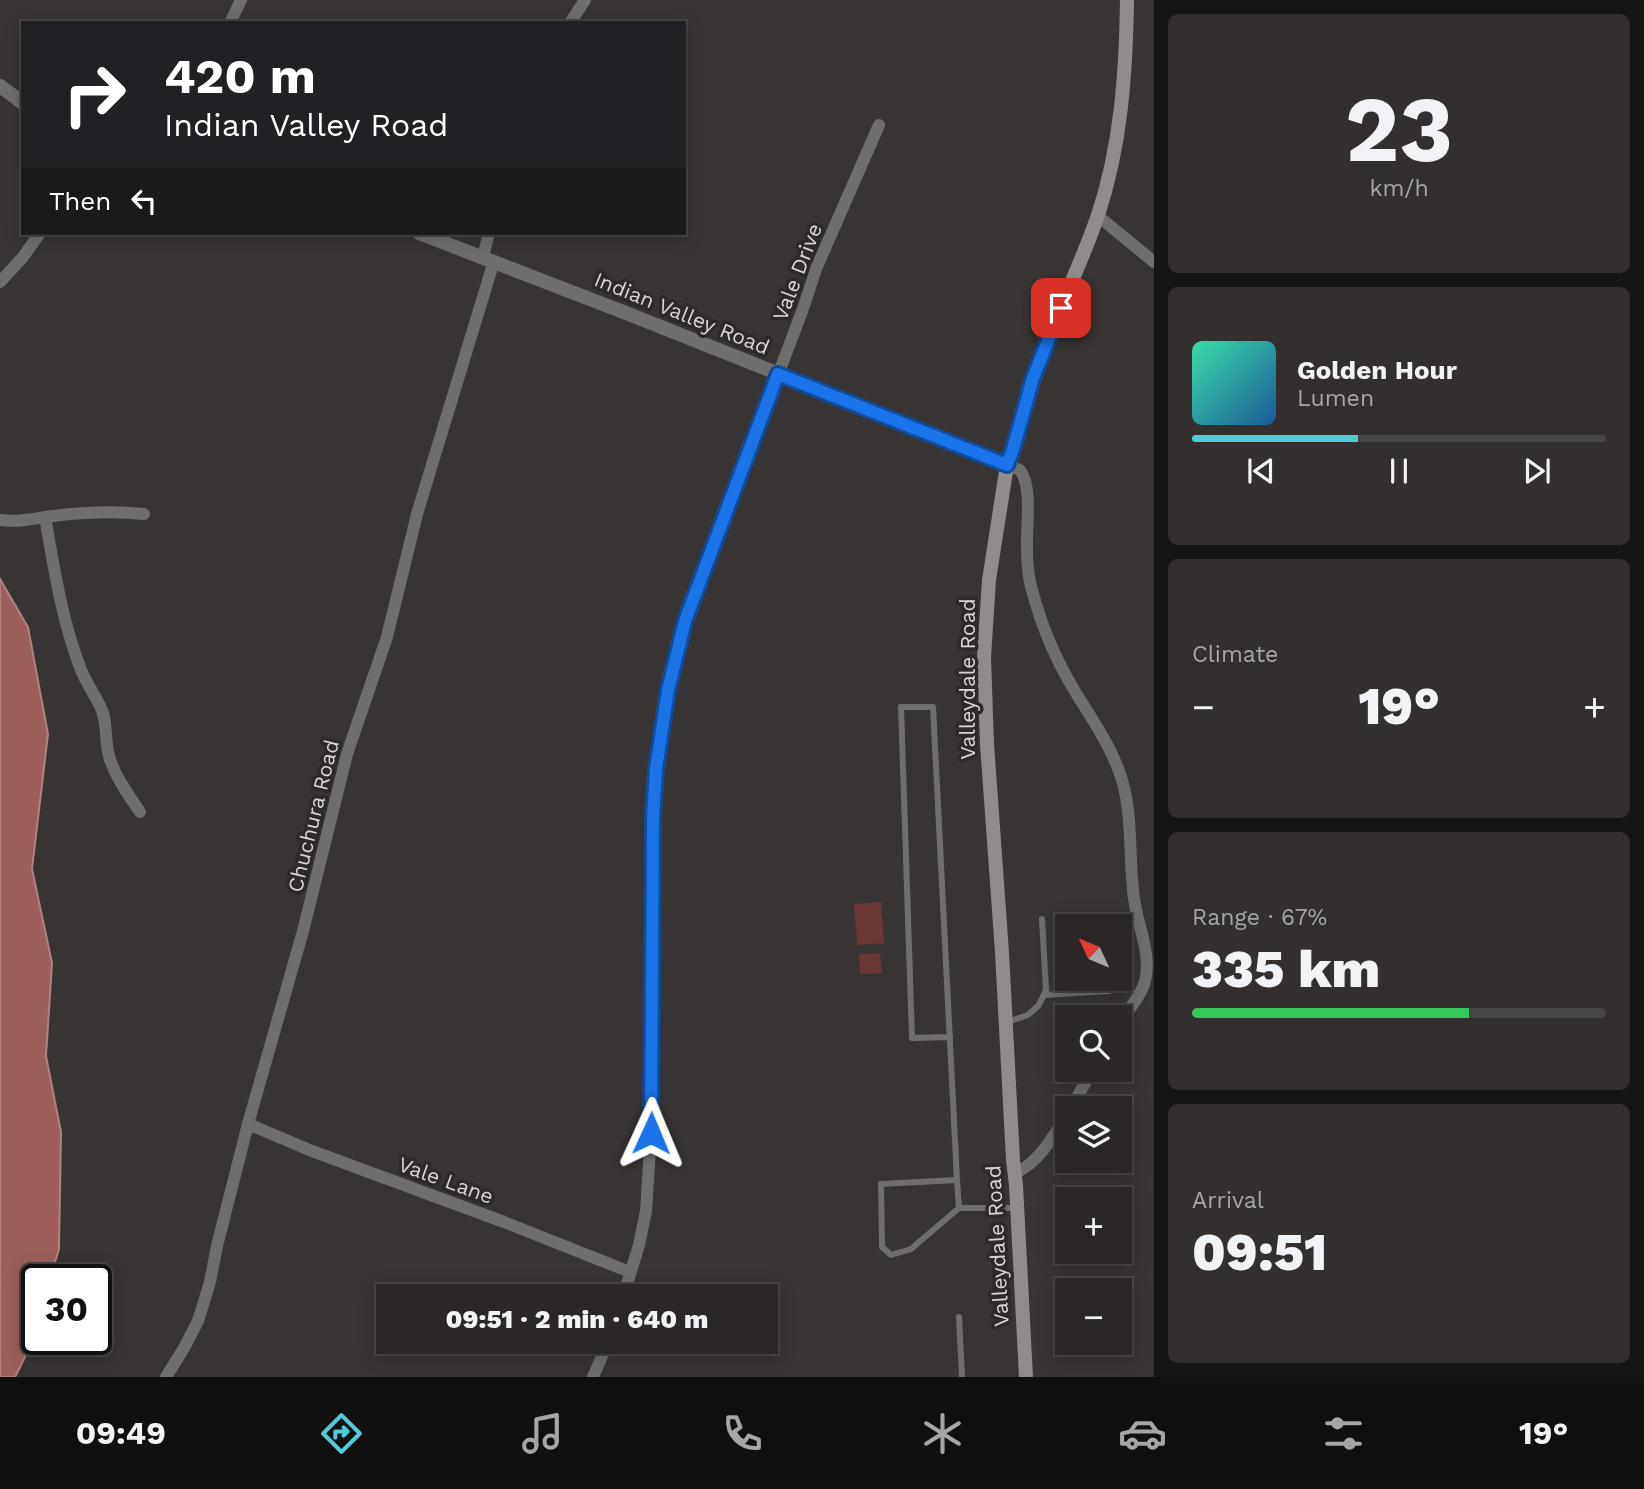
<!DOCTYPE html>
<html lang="en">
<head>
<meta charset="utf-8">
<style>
	body { margin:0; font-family:"Work Sans",sans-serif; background:#332f2f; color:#f1f3f6; height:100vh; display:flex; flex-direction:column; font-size:26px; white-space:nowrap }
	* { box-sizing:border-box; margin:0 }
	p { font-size:23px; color:#a6a5a7 }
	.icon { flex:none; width:38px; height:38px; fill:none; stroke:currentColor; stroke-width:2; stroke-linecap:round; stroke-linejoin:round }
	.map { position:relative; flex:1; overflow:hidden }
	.sheet { display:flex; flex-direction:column; gap:14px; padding:14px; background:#181515; width:490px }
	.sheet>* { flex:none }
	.guide { position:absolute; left:21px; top:21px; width:665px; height:214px; border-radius:0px; box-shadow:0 4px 18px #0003,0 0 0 2px #474444; background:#202124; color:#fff; overflow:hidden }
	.needle { width:46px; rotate:314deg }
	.tools { position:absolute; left:1055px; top:914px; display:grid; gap:14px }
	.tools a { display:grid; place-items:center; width:77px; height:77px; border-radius:0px; background:#2b2727; box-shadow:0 4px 18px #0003,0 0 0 2px #474444; font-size:35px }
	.speed { position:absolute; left:21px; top:1264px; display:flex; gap:14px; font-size:35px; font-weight:700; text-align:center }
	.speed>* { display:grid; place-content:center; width:91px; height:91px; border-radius:50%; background:#2b2727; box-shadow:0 4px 18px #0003,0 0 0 2px #474444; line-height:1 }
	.speed .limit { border:4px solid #111; border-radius:10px; background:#fff; color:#111 }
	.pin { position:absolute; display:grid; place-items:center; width:60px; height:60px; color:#fff; margin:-30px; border-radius:14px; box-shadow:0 4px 10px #0006 }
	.me { position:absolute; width:77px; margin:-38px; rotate:1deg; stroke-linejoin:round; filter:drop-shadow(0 0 5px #0008) }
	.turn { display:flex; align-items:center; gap:24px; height:147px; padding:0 28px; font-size:32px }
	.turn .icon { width:91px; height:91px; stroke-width:2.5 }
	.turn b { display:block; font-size:49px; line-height:60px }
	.then { display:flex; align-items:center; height:66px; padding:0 28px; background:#0003; gap:14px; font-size:26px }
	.big { font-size:52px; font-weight:800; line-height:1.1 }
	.sheet .widget { flex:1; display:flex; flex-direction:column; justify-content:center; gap:10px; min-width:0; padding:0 24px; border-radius:10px; background:#332f2f }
	.sheet .dial { align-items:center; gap:0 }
	.dial b { font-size:91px; line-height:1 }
	.song { display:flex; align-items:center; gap:21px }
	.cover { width:84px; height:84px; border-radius:10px; background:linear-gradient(135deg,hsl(160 70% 55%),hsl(210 70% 35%)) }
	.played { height:7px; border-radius:4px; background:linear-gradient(90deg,#52cbd7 40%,#474444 40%) }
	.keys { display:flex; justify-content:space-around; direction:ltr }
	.heat { display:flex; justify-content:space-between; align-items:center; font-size:38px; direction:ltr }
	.charge { height:10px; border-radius:5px; background:linear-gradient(90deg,#34c759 67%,#474444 0) }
	.trip { position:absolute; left:376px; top:1284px; width:402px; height:70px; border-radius:0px; background:#2b2727; box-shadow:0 4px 18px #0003,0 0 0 2px #474444; font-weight:800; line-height:70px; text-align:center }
	.tab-bar { display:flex; height:112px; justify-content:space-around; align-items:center; background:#111010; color:#a6a5a7 }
	.tab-bar .icon { width:49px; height:49px }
	.tab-bar .selected { color:#52cbd7 }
	.tab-bar b { font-size:32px; color:#f1f3f6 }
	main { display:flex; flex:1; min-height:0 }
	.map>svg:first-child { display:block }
	.green { fill:#6b3633 }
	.water { fill:#9c5f5b; stroke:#ae8280; stroke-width:2 }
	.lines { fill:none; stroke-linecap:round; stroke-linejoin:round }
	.service { stroke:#706d6d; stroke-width:6 }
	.minor { stroke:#706d6d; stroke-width:12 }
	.tertiary { stroke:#706d6d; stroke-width:14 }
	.secondary { stroke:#908c8c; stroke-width:14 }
	.route-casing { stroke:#114b97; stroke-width:18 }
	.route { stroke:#1a73e8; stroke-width:12 }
	.labels { text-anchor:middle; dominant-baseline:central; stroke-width:7; stroke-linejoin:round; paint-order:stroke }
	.street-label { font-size:21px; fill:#d8d5d5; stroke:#2f2a2a }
</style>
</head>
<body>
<main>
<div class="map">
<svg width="1154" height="1377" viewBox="0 0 1154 1377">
	<rect width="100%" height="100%" fill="#393434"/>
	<g class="green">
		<path d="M 881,902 L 884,943 L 857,945 L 854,904 Z"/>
		<path d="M 880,953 L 882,973 L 860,974 L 859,954 Z"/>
	</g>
	<path class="water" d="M 0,579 L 28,627 L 48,734 L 32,869 L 52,963 L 46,1056 L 61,1132 L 59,1249 L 50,1279 L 37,1279 L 37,1327 L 32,1343 L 15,1377 L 0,1377 Z"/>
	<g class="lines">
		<g class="service">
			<path d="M 1044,995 L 1109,991 L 1115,982 L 1115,978"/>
			<path d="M 1007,1022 L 1028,1015 L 1039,1005 L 1046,990 L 1042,919"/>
			<path d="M 950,1037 L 912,1038 L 901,707 L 933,707 L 957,1180"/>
			<path d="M 959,1208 L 957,1180 L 881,1184 L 882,1247 L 891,1255 L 911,1249 L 959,1208 L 1015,1208"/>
			<path d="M 959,1317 L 962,1377"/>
		</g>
		<g class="minor">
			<path d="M 230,23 L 241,0"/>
			<path d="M 570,23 L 585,0"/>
			<path d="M 1098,216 L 1154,262"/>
			<path d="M 483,257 L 489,233"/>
			<path d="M 0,282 L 23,257 L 40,233"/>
			<path d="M 1007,465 L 1020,470 C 1033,488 1026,527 1027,548 C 1027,562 1028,577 1032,590 C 1041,624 1055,658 1073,688 C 1089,715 1108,741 1119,771 C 1134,811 1128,856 1134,898 C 1137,925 1152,953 1145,981 C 1141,996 1129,1009 1120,1022"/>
			<path d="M 45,517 C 54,568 62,621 81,670 C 87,685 97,697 103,713 C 107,727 105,742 109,756 C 115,777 128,794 140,812"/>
			<path d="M 0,520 C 21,523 40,517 61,515 C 89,512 116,511 144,514"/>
			<path d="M 1071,1108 L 1093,1069"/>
			<path d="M 248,1124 L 312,1151 L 504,1222 L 630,1272"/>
			<path d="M 1015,1173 C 1039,1163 1055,1134 1068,1113"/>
			<path d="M 623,1297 L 639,1245 L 646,1211 L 651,1133 L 653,1039 L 653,818 L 656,769 L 670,675 L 694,596 L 745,463 L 804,306 L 816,269 L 879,125"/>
			<path d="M 166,1377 L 184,1348 L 198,1321 L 210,1282 L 217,1246 L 248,1124 L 303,931 L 347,754 L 387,637 L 417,514 L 494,261"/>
			<path d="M 593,1377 L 608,1342"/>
		</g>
		<g class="tertiary">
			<path d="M 0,86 L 23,103"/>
			<path d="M 419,233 L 626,313 L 1007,465"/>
		</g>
		<path class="secondary" d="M 1026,1377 L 1016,1185 L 1013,1160 L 1002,952 L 987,744 L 984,657 L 989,580 L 1007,465 C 1018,437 1023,407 1033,379 C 1051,323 1079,271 1098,215 C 1121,146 1126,73 1127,0"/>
	</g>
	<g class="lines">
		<defs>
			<path id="route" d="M 651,1133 L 653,818 L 656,769 L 668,690 L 685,621 L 778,374 L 1007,465 L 1013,449 L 1033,378 L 1061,308"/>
		</defs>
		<use href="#route" class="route-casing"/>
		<use href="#route" class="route"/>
	</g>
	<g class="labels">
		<g class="street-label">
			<text transform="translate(797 272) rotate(-69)">Vale Drive</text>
			<text transform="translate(682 313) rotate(22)">Indian Valley Road</text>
			<text transform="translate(967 679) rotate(-90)">Valleydale Road</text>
			<text transform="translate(313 816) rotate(-76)">Chuchura Road</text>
			<text transform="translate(446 1180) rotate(20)">Vale Lane</text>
			<text transform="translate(997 1246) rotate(-93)">Valleydale Road</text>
		</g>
	</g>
</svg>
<div class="tools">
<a><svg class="needle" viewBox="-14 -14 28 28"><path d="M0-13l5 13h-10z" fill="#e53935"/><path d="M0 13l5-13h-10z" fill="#a6a5a7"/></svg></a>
<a><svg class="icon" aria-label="search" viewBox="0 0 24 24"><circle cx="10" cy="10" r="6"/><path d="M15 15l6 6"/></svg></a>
<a><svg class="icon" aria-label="layers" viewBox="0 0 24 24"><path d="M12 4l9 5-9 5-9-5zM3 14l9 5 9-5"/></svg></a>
<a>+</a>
<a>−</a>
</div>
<div class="speed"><div class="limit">30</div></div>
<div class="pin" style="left:1061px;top:308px;background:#d93025"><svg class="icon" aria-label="arrive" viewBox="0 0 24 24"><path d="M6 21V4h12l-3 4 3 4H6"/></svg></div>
<svg class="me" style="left:651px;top:1133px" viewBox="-20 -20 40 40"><path d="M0-17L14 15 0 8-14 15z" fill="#1a73e8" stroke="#fff" stroke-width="4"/></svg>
<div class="trip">09:51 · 2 min · 640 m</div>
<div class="guide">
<div class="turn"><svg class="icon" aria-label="right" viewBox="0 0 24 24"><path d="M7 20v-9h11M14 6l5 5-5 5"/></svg><div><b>420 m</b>Indian Valley Road</div></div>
<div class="then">Then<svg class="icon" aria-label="left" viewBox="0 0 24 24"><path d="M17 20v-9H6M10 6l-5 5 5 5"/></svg></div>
</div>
</div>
<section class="sheet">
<div class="widget dial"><b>23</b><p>km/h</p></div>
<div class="widget">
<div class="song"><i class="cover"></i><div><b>Golden Hour</b><p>Lumen</p></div></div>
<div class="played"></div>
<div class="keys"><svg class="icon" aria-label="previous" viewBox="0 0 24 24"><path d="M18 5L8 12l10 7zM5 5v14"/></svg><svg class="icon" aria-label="pause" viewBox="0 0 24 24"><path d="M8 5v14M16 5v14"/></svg><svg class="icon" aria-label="next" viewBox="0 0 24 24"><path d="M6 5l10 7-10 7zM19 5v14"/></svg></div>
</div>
<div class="widget"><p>Climate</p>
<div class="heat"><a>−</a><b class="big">19°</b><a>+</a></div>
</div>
<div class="widget"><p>Range · 67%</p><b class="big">335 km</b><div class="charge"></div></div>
<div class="widget"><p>Arrival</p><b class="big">09:51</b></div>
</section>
</main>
<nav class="tab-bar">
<b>09:49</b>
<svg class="icon selected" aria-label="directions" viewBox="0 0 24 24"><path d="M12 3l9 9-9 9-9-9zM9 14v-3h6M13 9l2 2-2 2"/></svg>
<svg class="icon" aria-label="music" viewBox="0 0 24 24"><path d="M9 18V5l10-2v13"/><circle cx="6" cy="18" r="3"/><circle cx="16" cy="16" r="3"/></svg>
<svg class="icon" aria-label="phone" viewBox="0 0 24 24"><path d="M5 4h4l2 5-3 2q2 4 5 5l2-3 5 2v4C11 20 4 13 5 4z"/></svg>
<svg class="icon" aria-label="climate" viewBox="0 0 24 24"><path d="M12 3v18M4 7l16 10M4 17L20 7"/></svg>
<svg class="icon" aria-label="car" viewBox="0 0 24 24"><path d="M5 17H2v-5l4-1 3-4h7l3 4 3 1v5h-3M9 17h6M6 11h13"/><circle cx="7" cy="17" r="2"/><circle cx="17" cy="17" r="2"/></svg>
<svg class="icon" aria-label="filters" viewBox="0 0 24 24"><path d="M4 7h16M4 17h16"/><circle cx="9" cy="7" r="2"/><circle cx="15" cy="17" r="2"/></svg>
<b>19°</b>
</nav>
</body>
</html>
